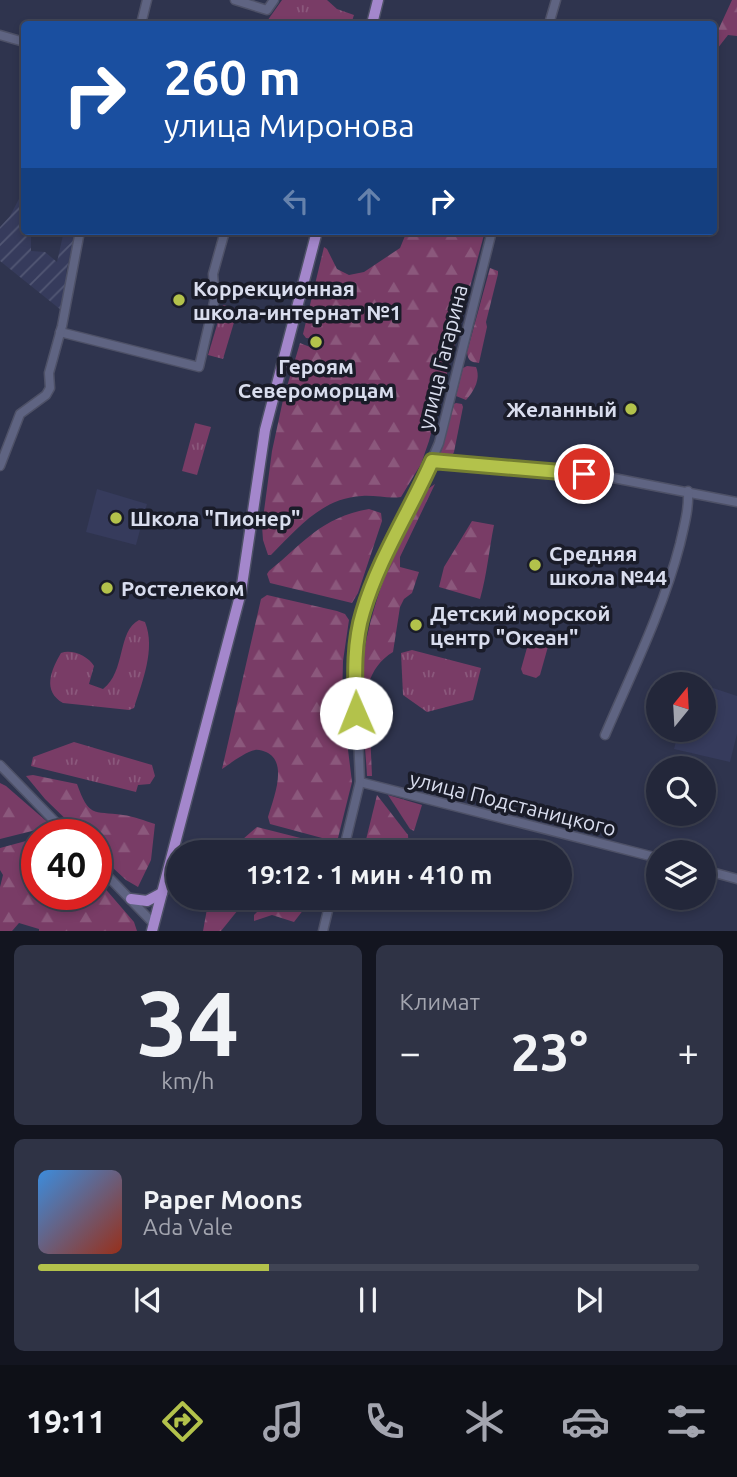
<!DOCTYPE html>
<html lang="ru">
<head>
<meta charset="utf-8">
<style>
	body { margin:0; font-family:Ubuntu,sans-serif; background:#2f3345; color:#f1f3f6; height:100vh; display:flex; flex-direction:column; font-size:26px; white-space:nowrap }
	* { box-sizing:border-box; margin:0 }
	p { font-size:23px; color:#a3a5af }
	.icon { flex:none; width:38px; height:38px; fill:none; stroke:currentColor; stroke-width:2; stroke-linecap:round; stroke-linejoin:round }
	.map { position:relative; height:931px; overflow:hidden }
	.side { display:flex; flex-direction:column; gap:14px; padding:14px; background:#131520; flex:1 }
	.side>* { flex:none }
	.guide { position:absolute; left:21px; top:21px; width:696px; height:214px; border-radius:7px; box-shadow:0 4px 10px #0003,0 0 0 2px #404454; background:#1a4fa0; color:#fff; overflow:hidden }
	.needle { width:46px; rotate:18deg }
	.buttons { position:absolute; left:646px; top:672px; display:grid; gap:14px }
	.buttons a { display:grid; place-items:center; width:70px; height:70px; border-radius:50%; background:#23273a; box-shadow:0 4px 10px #0003,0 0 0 2px #404454; font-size:35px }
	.speed { position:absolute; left:21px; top:819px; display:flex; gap:14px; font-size:35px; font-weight:700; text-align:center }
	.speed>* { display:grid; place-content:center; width:91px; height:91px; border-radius:50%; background:#23273a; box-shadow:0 4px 10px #0003,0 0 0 2px #404454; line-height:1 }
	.speed .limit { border:10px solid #d22; background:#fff; color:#111 }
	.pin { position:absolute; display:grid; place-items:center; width:60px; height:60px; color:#fff; margin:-30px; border:4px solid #fff; border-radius:50%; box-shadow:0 2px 7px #0007 }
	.me { position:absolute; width:77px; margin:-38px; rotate:359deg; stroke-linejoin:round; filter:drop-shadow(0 0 5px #0008) }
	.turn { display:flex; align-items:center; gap:24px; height:147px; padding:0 28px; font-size:32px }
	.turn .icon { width:91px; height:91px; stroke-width:2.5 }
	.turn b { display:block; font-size:49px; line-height:60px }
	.lanes { display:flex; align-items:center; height:66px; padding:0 28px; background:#0003; justify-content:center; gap:35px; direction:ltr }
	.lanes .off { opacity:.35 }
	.big { font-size:52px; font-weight:700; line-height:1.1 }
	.side .widget { flex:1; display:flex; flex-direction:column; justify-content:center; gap:10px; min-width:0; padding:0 24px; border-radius:10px; background:#2f3345 }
	.side .dial { align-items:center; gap:0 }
	.dial b { font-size:91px; line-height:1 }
	.song { display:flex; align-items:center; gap:21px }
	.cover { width:84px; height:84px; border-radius:10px; background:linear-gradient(135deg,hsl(210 70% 55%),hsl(10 70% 35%)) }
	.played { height:7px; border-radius:4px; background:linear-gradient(90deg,#b3c24b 35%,#404454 35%) }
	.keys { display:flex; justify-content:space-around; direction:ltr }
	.heat { display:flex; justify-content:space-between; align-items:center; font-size:38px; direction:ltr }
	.side .tiles { flex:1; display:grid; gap:14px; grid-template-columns:1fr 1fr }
	.widget:last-child { grid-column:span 2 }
	.trip { position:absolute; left:166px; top:840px; width:406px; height:70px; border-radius:35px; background:#23273a; box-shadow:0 4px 10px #0003,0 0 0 2px #404454; font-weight:700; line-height:70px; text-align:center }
	.menu { display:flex; height:112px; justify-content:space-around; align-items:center; background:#0e1017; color:#a3a5af }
	.menu .icon { width:49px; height:49px }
	.menu .selected { color:#b3c24b }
	.menu b { font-size:32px; color:#f1f3f6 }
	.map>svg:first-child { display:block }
	.built { fill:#363b5c }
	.industrial { fill:url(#industrial-furrows) }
	.grass { fill:url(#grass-tufts) }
	.forest { fill:url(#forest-firs) }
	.pitch { fill:#793c66 }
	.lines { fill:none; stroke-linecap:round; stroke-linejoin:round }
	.minor-casing { stroke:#4e5167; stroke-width:11 }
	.major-casing { stroke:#4e5167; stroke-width:13 }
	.minor { stroke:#5f6482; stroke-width:8 }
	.major { stroke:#a487cc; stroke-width:10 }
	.route-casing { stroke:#747e31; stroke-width:18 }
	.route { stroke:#b3c24b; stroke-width:12 }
	.poi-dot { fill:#b3c24b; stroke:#1a1c29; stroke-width:2.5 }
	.labels { text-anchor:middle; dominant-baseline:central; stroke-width:7; stroke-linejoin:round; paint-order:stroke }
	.poi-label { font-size:21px; font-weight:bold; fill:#d9ddee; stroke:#1a1c29; text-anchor:start }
	.street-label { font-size:21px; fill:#d9ddee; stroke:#1a1c29 }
</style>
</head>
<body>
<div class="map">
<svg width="737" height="931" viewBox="0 0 737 931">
	<defs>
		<pattern id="industrial-furrows" width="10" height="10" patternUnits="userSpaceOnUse" patternTransform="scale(1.75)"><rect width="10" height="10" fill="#363b5c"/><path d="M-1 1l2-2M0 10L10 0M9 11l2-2" fill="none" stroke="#525774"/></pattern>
		<pattern id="grass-tufts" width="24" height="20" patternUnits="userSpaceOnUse" patternTransform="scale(1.75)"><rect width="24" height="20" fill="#793c66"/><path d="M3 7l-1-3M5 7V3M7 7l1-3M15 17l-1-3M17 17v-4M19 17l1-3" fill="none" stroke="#8b587c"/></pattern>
		<pattern id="forest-firs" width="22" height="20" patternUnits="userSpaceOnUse" patternTransform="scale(1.75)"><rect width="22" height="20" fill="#793c66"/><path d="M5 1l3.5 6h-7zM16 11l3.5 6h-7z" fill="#8b587c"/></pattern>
	</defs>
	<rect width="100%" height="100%" fill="#2f344e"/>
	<g class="built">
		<path d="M 97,489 L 147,504 L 136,545 L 86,532 Z"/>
		<path d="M 704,685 L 737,696 L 737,734 L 730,762 L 674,749 L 679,730 L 704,730 Z"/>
	</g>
	<path class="industrial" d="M 20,197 L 24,201 L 24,231 L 31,231 L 31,251 L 45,252 L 57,262 L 64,231 L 76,231 L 66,272 L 66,295 L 61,310 L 0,261 L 0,227 L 10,216 Z"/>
	<g class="grass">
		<path d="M 282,0 L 327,0 L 337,9 L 354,15 L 351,24 L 265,24 Z"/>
		<path d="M 223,305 L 238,309 L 223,359 L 208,355 Z"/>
		<path d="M 195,423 L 211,427 L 197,475 L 182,471 Z"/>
		<path d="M 139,620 L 145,622 C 156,649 142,682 134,708 L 129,710 L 63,703 C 42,691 51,670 61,653 C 72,649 88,656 94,666 L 89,684 L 103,689 C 126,672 117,631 139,620 Z"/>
		<path d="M 412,650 L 481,668 L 473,700 L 427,712 L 403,695 L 401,653 Z"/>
		<path d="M 74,742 L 152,765 L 155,776 L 150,784 L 138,785 L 136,792 L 31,766 L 33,757 Z"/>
		<path d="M 388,795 L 422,805 L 414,831 L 410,829 Z"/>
	</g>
	<g class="forest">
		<path d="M 732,0 L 737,0 L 737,36 L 728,35 L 714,53 L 714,39 Z"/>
		<path d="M 407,231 L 485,231 L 429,441 L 421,464 L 401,497 C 389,499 375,495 362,496 C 322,498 298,528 271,555 L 268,555 L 263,540 L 262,526 L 272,451 L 283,400 L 300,343 L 315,349 L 320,348 L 322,345 L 317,339 L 306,338 L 303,334 L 324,247 L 327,249 L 337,269 L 349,275 L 364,272 L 400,248 Z"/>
		<path d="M 490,268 L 498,271 L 498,274 L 486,322 L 487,327 L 479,363 C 471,362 468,361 467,352 Z"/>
		<path d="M 467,366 L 476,367 C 481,379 474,391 466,400 L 456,396 L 463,368 Z"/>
		<path d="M 456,403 L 462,404 L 463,407 L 454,452 L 452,456 L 446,459 L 440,455 L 454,404 Z"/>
		<path d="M 435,484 L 400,557 L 400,567 L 419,572 L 412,593 L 404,599 L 400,607 L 393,652 C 380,660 373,670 368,685 L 372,776 L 367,776 C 365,738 359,699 363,662 C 368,618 385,573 403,533 C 411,517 419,493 435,484 Z"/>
		<path d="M 369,509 L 381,513 L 382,521 L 358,593 L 352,603 L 270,583 L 267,574 L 269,571 C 305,542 320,518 369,509 Z"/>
		<path d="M 472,521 L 494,525 C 489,550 487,574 480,599 L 439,587 L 444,567 Z"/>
		<path d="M 267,595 L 337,611 L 345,614 L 349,620 L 343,661 L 342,701 L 352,782 L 337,842 L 270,824 L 268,817 C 273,799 289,762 266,752 C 263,751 258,749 255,750 C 245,752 231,763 222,769 L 261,599 Z"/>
		<path d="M 33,775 L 77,784 C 89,817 92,811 123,815 C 133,816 145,821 155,824 L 151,860 L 138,887 L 126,880 L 98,854 L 101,841 L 91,829 L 78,831 L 45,799 L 26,776 Z"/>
		<path d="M 0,783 L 6,786 L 52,826 L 0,839 Z"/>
		<path d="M 377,795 L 408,835 L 409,852 L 363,852 Z"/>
		<path d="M 257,827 L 336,847 L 335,852 L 290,841 L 272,852 L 228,852 Z"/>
		<path d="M 37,838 L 37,894 L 96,894 L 96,878 L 134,922 L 137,931 L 39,931 L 39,929 L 19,923 L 12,931 L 0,931 L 0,887 L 3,875 L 0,870 L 0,848 Z"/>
		<path d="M 209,898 L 232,898 L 238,910 L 221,931 L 203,931 Z"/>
		<path d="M 264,898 L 307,898 L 304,909 L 294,922 L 272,915 L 254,921 L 254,915 L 259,910 L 260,900 Z"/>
	</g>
	<path class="pitch" d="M 535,634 L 547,638 L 549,643 L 540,675 L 536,678 L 523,674 L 521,669 L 530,637 Z"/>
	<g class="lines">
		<defs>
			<g id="minor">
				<path d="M 235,0 L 267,10 L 274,0"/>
				<path d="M 141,24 L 147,0"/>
				<path d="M 549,24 L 556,0"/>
				<path d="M 0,35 L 24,42"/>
				<path d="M 60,332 L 199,367 L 215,298 L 213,274 L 225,231"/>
				<path d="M 432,461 L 598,475 L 737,502"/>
				<path d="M 0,466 L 20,414 L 46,395 L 50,388 L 49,373 L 62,326 L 80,231"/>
				<path d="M 605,735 C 632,672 663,610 680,544 C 684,526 689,510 688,491"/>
				<path d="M 0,765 L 68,835"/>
				<path d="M 360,782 L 658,858"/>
				<path d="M 343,852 L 360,782 L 355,661 L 363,611 L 378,572 L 421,485 L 439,443 L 492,231"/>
				<path d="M 96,864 L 154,924"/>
				<path d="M 704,870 L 737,879"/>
				<path d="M 323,931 L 331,898"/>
			</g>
			<g id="major">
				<path d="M 372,24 L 378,0"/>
				<path d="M 131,899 L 147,901 L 162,893"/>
				<path d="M 152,931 L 241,592 L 265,430 L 317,231"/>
			</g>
		</defs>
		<use href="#minor" class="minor-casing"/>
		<use href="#major" class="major-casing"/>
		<use href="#minor" class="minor"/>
		<use href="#major" class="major"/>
	</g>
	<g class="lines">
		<defs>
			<path id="route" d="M 356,713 C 355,679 353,644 363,612 C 379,558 410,511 432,461 L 584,474"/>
		</defs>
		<use href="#route" class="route-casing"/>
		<use href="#route" class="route"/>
	</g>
	<g class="poi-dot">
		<circle cx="179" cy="300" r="7"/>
		<circle cx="316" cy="342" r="7"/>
		<circle cx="631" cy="409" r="7"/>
		<circle cx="116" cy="518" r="7"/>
		<circle cx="535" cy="565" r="7"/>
		<circle cx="107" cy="588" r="7"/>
		<circle cx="416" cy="625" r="7"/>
	</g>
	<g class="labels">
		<g class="poi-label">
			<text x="193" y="288">Коррекционная<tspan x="193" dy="24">школа-интернат №1</tspan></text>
			<text x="316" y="366" text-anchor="middle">Героям<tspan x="316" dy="24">Cевероморцам</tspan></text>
			<text x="617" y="409" text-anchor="end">Желанный</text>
			<text x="130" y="518">Школа "Пионер"</text>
			<text x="549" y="553">Средняя<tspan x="549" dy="24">школа №44</tspan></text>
			<text x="121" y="588">Ростелеком</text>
			<text x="430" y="613">Детский морской<tspan x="430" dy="24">центр "Океан"</tspan></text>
		</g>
		<g class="street-label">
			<text transform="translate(442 357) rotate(-76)">улица Гагарина</text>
			<text transform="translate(513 803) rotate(14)">улица Подстаницкого</text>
		</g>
	</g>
</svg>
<div class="buttons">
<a><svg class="needle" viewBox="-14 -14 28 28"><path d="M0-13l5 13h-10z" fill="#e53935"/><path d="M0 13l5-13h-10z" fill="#a3a5af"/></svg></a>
<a><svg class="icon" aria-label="search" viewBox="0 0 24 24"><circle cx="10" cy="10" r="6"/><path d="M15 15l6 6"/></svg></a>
<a><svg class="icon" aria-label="layers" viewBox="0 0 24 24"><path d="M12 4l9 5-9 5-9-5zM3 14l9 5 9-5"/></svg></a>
</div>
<div class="speed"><div class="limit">40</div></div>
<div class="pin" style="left:584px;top:474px;background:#d93025"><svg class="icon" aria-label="arrive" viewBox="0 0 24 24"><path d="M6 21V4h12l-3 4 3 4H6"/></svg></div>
<svg class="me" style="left:356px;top:713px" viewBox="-20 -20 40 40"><circle r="19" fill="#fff"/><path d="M0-13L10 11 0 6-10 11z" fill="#b3c24b"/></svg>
<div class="trip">19:12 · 1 мин · 410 m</div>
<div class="guide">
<div class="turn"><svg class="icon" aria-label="right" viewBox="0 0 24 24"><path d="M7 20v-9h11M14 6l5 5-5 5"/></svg><div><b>260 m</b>улица Миронова</div></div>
<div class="lanes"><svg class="icon off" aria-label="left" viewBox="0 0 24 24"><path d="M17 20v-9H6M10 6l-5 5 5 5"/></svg><svg class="icon off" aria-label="ahead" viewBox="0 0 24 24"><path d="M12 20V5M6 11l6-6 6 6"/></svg><svg class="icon" aria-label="right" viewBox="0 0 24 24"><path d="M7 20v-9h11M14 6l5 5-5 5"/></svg></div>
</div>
</div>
<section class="side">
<div class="tiles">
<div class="widget dial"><b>34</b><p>km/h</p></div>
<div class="widget"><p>Климат</p>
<div class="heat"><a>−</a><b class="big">23°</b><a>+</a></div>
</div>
<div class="widget">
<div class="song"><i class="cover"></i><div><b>Paper Moons</b><p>Ada Vale</p></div></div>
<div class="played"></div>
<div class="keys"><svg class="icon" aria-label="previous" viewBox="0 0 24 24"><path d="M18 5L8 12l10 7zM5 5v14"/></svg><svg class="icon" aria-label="pause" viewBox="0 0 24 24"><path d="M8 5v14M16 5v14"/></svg><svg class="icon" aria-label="next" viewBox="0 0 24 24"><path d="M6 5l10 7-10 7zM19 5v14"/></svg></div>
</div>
</div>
</section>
<nav class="menu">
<b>19:11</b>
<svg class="icon selected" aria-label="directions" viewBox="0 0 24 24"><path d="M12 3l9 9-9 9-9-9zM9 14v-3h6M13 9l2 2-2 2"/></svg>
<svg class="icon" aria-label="music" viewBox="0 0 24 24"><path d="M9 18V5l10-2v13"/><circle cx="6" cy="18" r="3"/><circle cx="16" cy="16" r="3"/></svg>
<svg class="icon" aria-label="phone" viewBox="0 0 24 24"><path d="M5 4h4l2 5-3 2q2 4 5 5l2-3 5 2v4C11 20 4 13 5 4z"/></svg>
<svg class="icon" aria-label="climate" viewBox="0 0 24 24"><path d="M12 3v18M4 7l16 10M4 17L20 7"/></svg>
<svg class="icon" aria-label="car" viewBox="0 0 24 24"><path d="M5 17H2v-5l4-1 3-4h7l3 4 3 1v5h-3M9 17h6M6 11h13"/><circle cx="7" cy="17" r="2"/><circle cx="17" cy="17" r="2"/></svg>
<svg class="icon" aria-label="filters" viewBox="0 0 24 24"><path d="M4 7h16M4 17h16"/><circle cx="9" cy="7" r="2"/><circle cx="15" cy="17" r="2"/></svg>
</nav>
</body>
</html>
